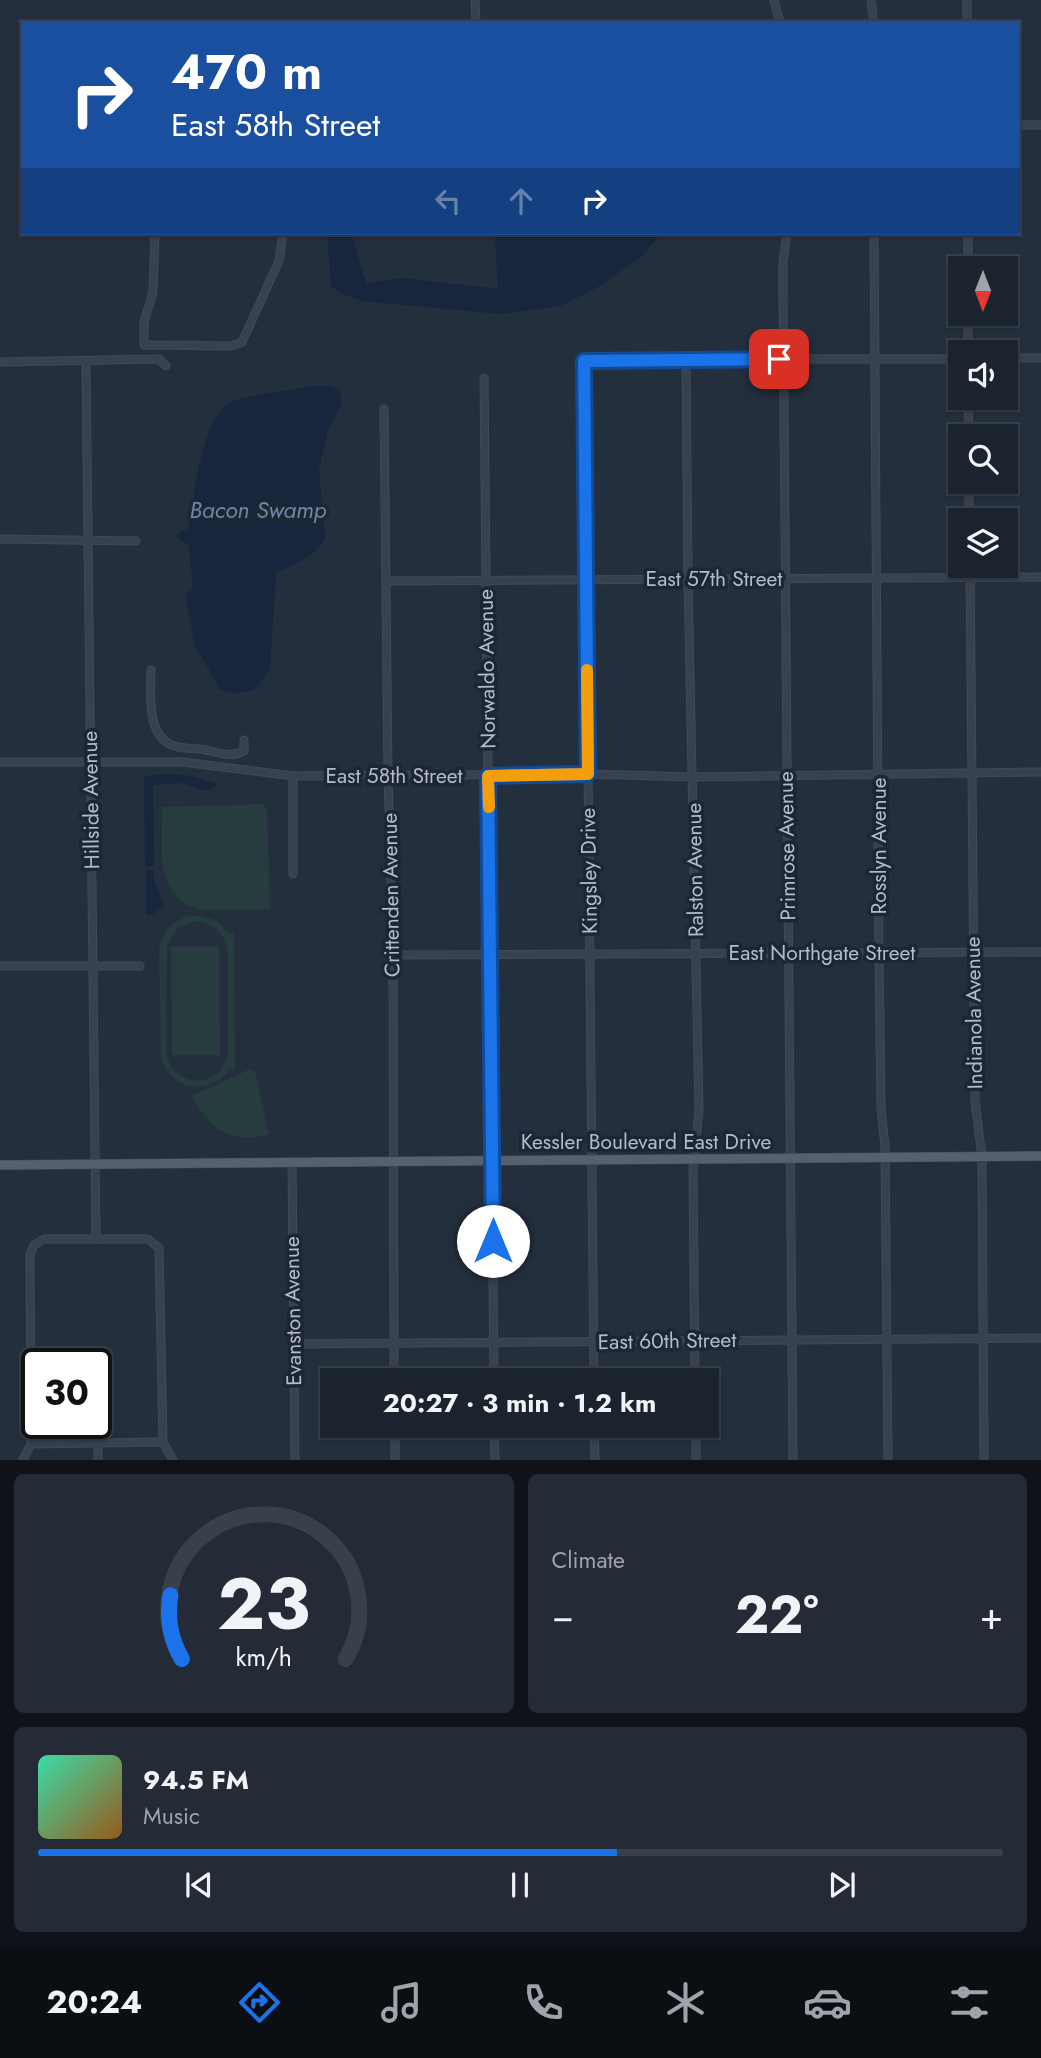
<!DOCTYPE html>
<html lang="en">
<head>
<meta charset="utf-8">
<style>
	body { margin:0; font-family:Jost,sans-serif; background:#242b36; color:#f1f3f6; height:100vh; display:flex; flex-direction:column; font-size:26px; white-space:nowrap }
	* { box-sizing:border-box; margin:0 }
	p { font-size:23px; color:#a0a4aa }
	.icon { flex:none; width:38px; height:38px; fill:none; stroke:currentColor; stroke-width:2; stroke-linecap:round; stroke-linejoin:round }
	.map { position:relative; height:1460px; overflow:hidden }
	.panel { display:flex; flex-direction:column; gap:14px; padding:14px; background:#0f1319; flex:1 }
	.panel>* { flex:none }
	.guide { position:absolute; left:21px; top:21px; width:999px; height:214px; border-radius:0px; box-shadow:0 2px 5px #0004,0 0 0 2px #39404a; background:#1a4fa0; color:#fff; overflow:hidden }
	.needle { width:46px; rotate:180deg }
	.controls { position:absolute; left:948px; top:256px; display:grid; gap:14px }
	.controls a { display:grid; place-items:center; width:70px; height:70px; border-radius:0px; background:#1b232e; box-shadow:0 2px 5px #0004,0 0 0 2px #39404a; font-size:35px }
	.speed { position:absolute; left:21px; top:1348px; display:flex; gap:14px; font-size:35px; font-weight:700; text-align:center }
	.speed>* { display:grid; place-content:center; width:91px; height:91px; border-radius:50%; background:#1b232e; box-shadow:0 2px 5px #0004,0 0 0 2px #39404a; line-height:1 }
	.speed .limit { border:4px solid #111; border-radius:10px; background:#fff; color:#111 }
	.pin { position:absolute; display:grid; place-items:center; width:60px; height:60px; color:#fff; margin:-30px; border-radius:14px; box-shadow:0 4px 10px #0006 }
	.me { position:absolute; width:77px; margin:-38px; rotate:0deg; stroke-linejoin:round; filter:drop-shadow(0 0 5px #0008) }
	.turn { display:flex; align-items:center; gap:24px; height:147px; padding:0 35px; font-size:32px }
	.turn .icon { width:91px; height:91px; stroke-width:2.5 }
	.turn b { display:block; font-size:49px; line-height:60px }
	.lanes { display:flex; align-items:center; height:66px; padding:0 35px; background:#0003; justify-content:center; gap:35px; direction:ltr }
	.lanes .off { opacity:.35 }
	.big { font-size:52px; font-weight:700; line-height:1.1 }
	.panel .tile { flex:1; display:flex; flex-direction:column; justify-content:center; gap:10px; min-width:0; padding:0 24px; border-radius:10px; background:#242b36 }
	.panel .dial { align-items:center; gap:0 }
	.dial svg { height:182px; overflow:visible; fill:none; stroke:#39404a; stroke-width:7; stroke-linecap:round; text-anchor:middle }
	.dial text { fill:#f1f3f6; stroke:none }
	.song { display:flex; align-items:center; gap:21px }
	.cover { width:84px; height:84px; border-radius:10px; background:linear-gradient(135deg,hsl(160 70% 55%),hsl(30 70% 35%)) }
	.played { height:7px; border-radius:4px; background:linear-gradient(90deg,#1a73e8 60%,#39404a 60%) }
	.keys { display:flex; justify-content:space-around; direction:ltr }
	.heat { display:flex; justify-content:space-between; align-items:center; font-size:38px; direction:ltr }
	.panel .tiles { flex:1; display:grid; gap:14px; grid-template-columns:1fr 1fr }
	.tile:last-child { grid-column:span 2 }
	.trip { position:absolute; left:320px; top:1368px; width:399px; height:70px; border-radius:0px; background:#1b232e; box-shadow:0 2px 5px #0004,0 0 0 2px #39404a; font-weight:700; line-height:70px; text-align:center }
	.tab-bar { display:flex; height:112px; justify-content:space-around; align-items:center; background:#0b0e12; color:#a0a4aa }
	.tab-bar .icon { width:49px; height:49px }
	.tab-bar .on { color:#1a73e8 }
	.tab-bar b { font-size:32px; color:#f1f3f6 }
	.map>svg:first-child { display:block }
	.green { fill:#263c3f; fill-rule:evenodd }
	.water { fill:#17263c }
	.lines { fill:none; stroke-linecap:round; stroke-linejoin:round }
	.minor-casing { stroke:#414a57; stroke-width:9 }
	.major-casing { stroke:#414a57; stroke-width:10 }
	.minor { stroke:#38414e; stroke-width:7 }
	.major { stroke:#56606e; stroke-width:9 }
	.route-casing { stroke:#114b97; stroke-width:18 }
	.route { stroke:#1a73e8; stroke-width:12 }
	.slow { stroke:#f59e0b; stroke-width:12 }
	.labels { text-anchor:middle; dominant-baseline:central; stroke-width:7; stroke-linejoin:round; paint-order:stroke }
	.street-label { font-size:21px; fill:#b4bcc9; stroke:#1d2633 }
	.water-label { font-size:23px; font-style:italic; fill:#6d86a8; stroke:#1d2633 }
</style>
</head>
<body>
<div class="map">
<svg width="1041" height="1460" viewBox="0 0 1041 1460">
	<rect width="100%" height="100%" fill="#242f3e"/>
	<g class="green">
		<path d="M 262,804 L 267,809 L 270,909 L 199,910 C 152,893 163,848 162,807 Z"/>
		<path d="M 196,915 L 215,920 L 229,933 L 234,933 L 235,1069 L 230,1069 C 209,1096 170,1091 161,1057 L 159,952 C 161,931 175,917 196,915 ZM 196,921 C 214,923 225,934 228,952 L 228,1055 C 219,1091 171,1088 166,1051 L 167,944 L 178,928 Z"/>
		<path d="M 171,947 L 219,947 L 220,1055 L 172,1055 Z"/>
		<path d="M 250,1069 L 255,1072 L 269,1134 C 231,1146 209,1128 192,1096 Z"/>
	</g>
	<g class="water">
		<path d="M 327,233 L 351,233 L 366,283 L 404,278 L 498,289 L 495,237 L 472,237 L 462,233 L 662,233 L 641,257 L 598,287 L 561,306 L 499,314 L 362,301 L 340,293 L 331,286 Z"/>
		<path d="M 313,386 L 330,386 L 339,390 L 342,403 L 328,430 L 319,470 L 325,536 C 320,555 293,565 276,573 L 270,670 L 253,691 L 236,693 L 221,690 L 195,646 L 185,595 L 193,588 L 189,546 L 177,537 L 181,531 L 188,529 C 195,497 200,422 229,403 C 237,397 298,389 313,386 Z"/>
		<path d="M 160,774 L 186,775 L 216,783 L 216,787 L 206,791 L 181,783 L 153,785 L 154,866 L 145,866 L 144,777 Z"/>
		<path d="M 148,870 L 153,871 L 154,881 L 165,906 L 152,915 L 146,915 L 146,872 Z"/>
	</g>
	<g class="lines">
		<defs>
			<g id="minor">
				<path d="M 475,0 L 476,23"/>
				<path d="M 774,0 L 780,23"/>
				<path d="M 871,0 L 874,23"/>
				<path d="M 967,0 L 967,23"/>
				<path d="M 1018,125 L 1041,125"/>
				<path d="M 155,233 L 153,292 L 144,322 L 144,345 L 231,346 L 242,342 L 279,261 L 283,233"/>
				<path d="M 787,233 L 783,262 L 783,296 L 793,1460"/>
				<path d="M 874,233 L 879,953 L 881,1108 L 885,1147 L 888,1460"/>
				<path d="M 968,233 L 968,268"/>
				<path d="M 968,313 L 968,352"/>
				<path d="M 1006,358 L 1041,358"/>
				<path d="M 686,359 L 688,579 L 699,1110 L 693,1170 L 695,1381"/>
				<path d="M 86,361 L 96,1239"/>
				<path d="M 0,362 L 159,359 L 166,366"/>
				<path d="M 484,378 L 494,1381"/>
				<path d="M 968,397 L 969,436"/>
				<path d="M 384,409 L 388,775 L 393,955 L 394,1381"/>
				<path d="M 969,481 L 969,520"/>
				<path d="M 0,539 L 136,541"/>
				<path d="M 970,565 L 975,1101 L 982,1157 L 984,1460"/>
				<path d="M 386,581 L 1041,577"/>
				<path d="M 151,670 C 151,695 145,740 178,747 C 187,749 197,748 206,750 C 219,753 232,758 244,751 L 244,740"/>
				<path d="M 0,762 L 183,762 L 293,776 L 588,774 L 693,777 L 1041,772"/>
				<path d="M 293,874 L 293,776"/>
				<path d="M 393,955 L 1041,952"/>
				<path d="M 0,966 L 140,966"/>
				<path d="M 292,1162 L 295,1460"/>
				<path d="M 294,1344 L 1041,1338"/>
				<path d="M 594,1381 L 584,361 L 686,359 L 961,359"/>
				<path d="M 395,1426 L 395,1460"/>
				<path d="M 494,1426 L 495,1460"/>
				<path d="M 594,1426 L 595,1460"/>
				<path d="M 696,1426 L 696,1460"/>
				<path d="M 98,1443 L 98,1460"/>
				<path d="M 31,1444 L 30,1255 L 34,1245 L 44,1239 L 148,1239 L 159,1248 L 163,1442"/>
				<path d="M 23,1460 L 31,1444 L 163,1442 L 173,1460"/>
			</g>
			<path id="major" d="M 0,1165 L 1041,1156"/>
		</defs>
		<use href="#minor" class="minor-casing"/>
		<use href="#major" class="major-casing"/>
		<use href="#minor" class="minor"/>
		<use href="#major" class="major"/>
	</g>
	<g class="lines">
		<defs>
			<path id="route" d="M 493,1241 L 488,776 L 588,774 L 584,361 L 779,359"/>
		</defs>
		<use href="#route" class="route-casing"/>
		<use href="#route" class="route"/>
		<path class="slow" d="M 489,807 L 488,776 L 588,774 L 587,670"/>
	</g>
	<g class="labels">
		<g class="street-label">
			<text x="714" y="579">East 57th Street</text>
			<text transform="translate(487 669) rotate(-91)">Norwaldo Avenue</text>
			<text x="394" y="776">East 58th Street</text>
			<text transform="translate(91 800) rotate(-91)">Hillside Avenue</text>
			<text transform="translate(787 846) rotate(-91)">Primrose Avenue</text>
			<text transform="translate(879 846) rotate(-90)">Rosslyn Avenue</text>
			<text transform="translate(695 870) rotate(-91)">Ralston Avenue</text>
			<text transform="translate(589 871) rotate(-91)">Kingsley Drive</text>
			<text transform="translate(391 895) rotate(-91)">Crittenden Avenue</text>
			<text x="822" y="953">East Northgate Street</text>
			<text transform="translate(974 1013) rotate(-91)">Indianola Avenue</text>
			<text x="646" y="1142">Kessler Boulevard East Drive</text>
			<text transform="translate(293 1311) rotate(-91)">Evanston Avenue</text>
			<text transform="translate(667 1341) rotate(-1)">East 60th Street</text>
		</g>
		<g class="water-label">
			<text x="258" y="510">Bacon Swamp</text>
		</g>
	</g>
</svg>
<div class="controls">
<a><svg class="needle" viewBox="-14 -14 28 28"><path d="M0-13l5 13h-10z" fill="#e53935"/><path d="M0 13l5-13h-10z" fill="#a0a4aa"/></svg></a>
<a><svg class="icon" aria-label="sound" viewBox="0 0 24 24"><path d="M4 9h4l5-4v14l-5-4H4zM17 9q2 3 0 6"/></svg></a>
<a><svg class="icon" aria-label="search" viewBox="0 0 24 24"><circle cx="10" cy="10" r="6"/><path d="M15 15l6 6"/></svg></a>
<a><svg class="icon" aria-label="layers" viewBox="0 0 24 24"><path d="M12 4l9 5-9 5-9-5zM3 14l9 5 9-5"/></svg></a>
</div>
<div class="speed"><div class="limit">30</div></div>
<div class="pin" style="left:779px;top:359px;background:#d93025"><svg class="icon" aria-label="arrive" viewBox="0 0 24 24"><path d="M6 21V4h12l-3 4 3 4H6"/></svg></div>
<svg class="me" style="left:493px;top:1241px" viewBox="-20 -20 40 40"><circle r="19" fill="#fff"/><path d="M0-13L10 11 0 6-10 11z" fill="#1a73e8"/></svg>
<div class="trip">20:27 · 3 min · 1.2 km</div>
<div class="guide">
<div class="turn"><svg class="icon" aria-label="right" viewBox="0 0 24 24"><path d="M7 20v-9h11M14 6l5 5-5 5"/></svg><div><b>470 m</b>East 58th Street</div></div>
<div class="lanes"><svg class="icon off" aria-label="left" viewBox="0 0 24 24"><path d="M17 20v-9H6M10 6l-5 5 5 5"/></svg><svg class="icon off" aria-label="ahead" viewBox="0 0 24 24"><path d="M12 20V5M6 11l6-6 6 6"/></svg><svg class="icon" aria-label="right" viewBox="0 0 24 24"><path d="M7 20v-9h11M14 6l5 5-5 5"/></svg></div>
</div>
</div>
<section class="panel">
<div class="tiles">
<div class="tile dial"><svg viewBox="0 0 100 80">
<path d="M14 69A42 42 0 1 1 86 69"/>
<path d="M14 69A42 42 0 0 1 9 41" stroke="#1a73e8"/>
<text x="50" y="56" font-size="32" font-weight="700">23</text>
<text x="50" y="72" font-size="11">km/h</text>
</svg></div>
<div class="tile"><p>Climate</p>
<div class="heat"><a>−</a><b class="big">22°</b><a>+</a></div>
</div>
<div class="tile">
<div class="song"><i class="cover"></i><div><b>94.5 FM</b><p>Music</p></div></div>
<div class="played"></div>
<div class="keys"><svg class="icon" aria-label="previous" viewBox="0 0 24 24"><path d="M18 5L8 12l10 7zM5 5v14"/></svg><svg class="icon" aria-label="pause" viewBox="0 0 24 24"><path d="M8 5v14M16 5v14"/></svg><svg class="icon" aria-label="next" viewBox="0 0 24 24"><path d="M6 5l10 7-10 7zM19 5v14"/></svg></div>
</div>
</div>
</section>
<nav class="tab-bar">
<b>20:24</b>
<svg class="icon on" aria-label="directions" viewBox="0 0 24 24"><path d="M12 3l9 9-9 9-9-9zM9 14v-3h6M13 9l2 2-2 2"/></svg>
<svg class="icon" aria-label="music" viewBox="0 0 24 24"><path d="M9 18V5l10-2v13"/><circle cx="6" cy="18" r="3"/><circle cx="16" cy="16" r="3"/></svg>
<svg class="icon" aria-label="phone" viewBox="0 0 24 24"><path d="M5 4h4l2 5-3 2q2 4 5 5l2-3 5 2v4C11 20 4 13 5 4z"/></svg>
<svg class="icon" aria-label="climate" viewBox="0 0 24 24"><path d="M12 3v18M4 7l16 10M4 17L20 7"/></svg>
<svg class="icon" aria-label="car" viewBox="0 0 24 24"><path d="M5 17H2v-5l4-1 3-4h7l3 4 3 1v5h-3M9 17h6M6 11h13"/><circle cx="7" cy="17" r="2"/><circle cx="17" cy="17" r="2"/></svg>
<svg class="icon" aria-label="filters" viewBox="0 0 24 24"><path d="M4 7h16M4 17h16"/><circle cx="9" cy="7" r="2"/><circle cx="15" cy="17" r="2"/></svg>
</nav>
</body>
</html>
